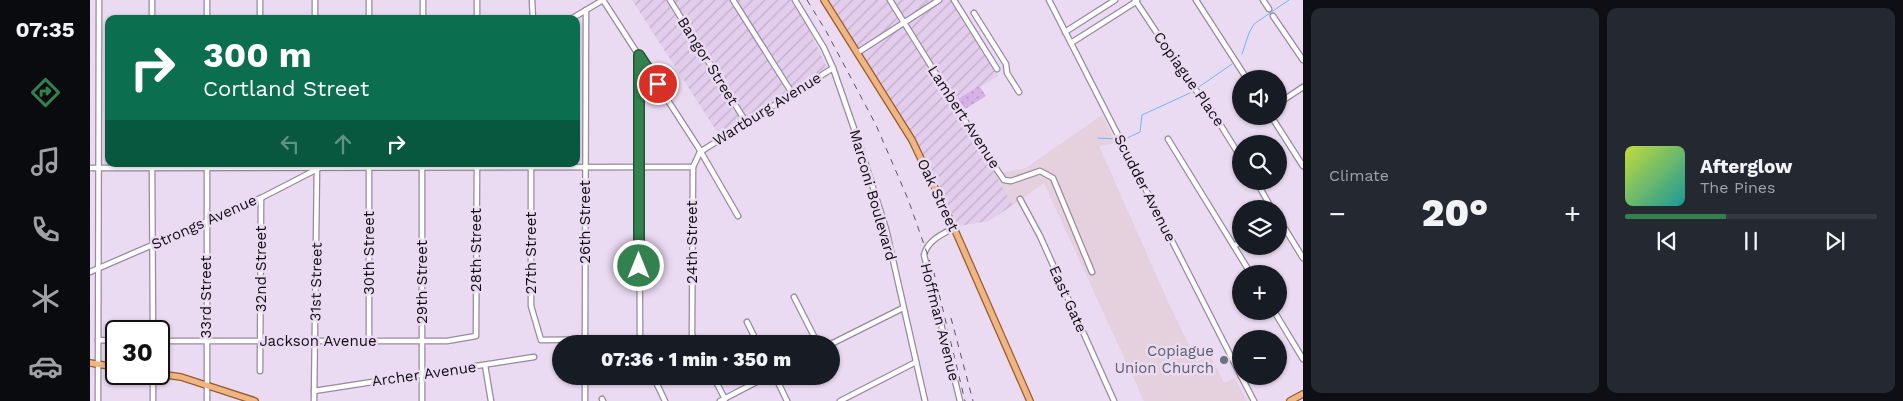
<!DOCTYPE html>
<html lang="en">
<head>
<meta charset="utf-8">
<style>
	body { margin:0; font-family:"Work Sans",sans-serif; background:#242831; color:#f1f3f6; height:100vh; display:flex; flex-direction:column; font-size:19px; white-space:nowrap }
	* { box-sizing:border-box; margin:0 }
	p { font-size:16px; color:#9ea1a6 }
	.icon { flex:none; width:28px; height:28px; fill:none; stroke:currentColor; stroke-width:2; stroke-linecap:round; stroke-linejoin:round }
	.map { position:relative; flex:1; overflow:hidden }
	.details { display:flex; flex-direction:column; gap:8px; padding:8px; background:#0d0f14; width:600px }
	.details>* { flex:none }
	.top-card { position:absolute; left:15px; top:15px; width:475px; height:152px; border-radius:10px; box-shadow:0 1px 4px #0004; background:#0b6e4f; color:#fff; overflow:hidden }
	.fabs { position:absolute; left:1142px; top:70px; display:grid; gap:10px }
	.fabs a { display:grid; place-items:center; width:55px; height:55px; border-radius:50%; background:#171b24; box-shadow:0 1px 4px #0004; font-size:25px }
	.speed { position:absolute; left:15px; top:320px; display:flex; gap:10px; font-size:25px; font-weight:700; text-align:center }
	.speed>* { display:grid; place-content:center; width:65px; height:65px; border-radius:50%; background:#171b24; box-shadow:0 1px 4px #0004; line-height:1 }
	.speed .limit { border:2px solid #111; border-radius:8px; background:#fff; color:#111 }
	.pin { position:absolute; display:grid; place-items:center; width:42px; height:42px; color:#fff; margin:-21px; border:2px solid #fff; border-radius:50%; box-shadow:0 1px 5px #0007 }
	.me { position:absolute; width:55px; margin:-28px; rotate:0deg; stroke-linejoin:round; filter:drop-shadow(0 0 4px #0008) }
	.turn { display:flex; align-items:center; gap:18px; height:105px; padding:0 15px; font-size:22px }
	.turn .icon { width:65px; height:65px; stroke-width:2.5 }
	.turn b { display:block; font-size:35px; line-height:42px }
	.lanes { display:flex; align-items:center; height:48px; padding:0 15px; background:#0003; justify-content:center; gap:25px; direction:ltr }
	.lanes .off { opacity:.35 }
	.big { font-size:38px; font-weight:800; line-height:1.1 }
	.details .tile { flex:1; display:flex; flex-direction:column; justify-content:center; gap:8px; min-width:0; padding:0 18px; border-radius:10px; background:#242831 }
	.song { display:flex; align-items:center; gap:15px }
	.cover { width:60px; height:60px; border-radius:8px; background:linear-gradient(135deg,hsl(70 70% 55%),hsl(180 70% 35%)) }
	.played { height:5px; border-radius:2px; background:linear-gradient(90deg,#348150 40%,#363941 40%) }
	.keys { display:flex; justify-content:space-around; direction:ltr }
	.heat { display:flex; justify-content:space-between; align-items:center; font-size:28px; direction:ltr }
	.details .tiles { flex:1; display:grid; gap:8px; grid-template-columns:repeat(2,1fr) }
	.trip { position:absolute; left:462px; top:335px; width:288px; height:50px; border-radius:25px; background:#171b24; box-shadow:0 1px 4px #0004; font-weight:800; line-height:50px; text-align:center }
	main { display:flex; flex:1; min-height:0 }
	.menu { display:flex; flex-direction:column; width:90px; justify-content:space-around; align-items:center; background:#090b0e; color:#9ea1a6 }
	.menu .icon { width:35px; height:35px }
	.menu .on { color:#348150 }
	.menu b { font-size:22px; color:#f1f3f6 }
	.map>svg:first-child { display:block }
	.industrial { fill:url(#industrial-furrows) }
	.education { fill:#e5d0dd }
	.park { fill:url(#park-dots) }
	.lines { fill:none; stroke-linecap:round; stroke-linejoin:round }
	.stream { stroke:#6db9fa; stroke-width:1 }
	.minor-casing { stroke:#98899f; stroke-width:7 }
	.major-casing { stroke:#9a5b29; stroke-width:8 }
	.minor { stroke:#fff; stroke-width:4.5 }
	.major { stroke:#eeb685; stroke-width:5.5 }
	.rail { stroke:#5a515f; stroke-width:1; stroke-dasharray:6 6; stroke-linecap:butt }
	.route-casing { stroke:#225434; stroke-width:12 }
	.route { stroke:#348150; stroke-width:9 }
	.worship-dot { fill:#6b7280; stroke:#eadaf2; stroke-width:2 }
	.labels { text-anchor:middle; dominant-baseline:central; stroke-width:5; stroke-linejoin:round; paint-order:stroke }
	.street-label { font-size:15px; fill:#120d15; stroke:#eadaf2 }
	.worship-label { font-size:15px; fill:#5b616d; stroke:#eadaf2; text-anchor:end }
</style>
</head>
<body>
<main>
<nav class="menu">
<b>07:35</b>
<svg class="icon on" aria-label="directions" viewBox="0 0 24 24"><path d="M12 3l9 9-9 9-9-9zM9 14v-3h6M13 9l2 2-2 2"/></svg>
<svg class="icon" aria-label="music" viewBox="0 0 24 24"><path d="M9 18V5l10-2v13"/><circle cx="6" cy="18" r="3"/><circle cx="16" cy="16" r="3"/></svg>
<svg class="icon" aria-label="phone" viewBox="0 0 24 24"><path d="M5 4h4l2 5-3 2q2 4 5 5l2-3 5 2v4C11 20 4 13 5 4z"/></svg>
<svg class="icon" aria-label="climate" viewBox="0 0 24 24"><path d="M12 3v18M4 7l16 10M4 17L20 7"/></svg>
<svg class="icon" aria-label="car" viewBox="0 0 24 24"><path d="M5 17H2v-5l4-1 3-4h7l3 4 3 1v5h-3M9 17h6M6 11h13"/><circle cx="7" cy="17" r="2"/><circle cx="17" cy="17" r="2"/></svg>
</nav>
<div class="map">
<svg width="1213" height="401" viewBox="0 0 1213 401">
	<defs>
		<pattern id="industrial-furrows" width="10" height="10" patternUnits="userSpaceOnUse" patternTransform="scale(1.25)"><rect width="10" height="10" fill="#e2cdec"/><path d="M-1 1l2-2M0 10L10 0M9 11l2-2" fill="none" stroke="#c1afca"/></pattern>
		<pattern id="park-dots" width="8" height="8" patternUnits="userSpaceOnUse" patternTransform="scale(1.25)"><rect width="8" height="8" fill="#d5b1e6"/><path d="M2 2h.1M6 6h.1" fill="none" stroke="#b697c4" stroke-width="1.8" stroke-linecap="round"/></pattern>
	</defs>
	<rect width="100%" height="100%" fill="#eadaf2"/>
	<g class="industrial">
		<path d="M 542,0 L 701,0 L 718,28 L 737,67 L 629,135 Z"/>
		<path d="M 732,0 L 861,0 L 908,76 L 863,103 L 923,205 L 899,221 L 869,226 L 821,137 Z"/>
	</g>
	<path class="education" d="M 1012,115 L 1026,143 L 1009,146 L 1079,304 L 1107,362 L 1120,355 L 1134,383 L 1145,378 L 1157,401 L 1054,401 L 954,183 L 923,205 L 901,168 L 907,164 L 912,173 L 936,168 Z"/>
	<path class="park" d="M 889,86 L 896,96 L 875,109 L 868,99 Z"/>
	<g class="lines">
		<g class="stream">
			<path d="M 1152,54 L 1159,33 L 1164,24 L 1199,0"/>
			<path d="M 1109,87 L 1142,64"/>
			<path d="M 1008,138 L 1026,139"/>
			<path d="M 1037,138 L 1050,132 L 1052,115 L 1100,93"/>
		</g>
		<defs>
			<g id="minor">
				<path d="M 62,0 L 62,19"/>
				<path d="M 225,0 L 225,19"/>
				<path d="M 279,0 L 279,19"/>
				<path d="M 387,0 L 387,19"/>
				<path d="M 442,0 L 443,19"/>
				<path d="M 513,0 L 608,147 L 648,216"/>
				<path d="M 580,0 L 656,122"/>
				<path d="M 643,0 L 702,93"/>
				<path d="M 705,0 L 734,48 L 743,68 L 769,143 L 796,229 L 835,401"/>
				<path d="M 800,0 L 894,151 L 914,180 L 921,181 L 950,171 L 963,178 L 1002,272"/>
				<path d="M 864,0 L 907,69"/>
				<path d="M 959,0 L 1151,376"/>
				<path d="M 1045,0 L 1103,87 L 1117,103 L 1151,158"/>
				<path d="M 1106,0 L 1157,79"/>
				<path d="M 1173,0 L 1179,9"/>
				<path d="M 884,13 L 916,64 L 917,73 L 929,92"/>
				<path d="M 1183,16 L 1213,60"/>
				<path d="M 117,19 L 117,0"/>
				<path d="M 170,19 L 170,0"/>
				<path d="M 333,19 L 333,0"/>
				<path d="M 481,19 L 513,0"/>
				<path d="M 975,32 L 1025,0"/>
				<path d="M 981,43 L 1047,1"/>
				<path d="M 767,53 L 849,0"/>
				<path d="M 549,55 L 550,344"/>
				<path d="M 1189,103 L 1213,87"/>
				<path d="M 1181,116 L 1213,166"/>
				<path d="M 1078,139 L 1161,274"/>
				<path d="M 62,164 L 63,331"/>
				<path d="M 441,164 L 441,306 L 451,340 L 548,339"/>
				<path d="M 0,168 L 603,167"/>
				<path d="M 1166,181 L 1182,209"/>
				<path d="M 930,199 L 950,236 L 1024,401"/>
				<path d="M 1189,219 L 1213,258"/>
				<path d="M 864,228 C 852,234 837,241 834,255 L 870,401"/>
				<path d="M 1144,246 L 1151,242"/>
				<path d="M 0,272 L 171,198 L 237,164"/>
				<path d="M 704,297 L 728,344"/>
				<path d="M 1184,311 L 1213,359"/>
				<path d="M 657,322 L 668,344"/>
				<path d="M 8,340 L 26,341"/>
				<path d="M 69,341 L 357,341 L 386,336 L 387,164"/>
				<path d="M 279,341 L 279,164"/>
				<path d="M 495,344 L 496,10"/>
				<path d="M 607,344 L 602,334 L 603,167 L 610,152 L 743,68"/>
				<path d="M 741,344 L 813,308"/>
				<path d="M 395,365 L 401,401"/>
				<path d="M 170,371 L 171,198"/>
				<path d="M 563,376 L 575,401"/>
				<path d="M 623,376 L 635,399"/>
				<path d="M 685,376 L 697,401"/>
				<path d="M 1151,376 L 1164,401"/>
				<path d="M 224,391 L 444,357"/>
				<path d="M 512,399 L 513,401"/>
				<path d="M 8,401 L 9,0"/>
				<path d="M 63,401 L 63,374"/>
				<path d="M 117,401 L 117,164"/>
				<path d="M 224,401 L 227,164"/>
				<path d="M 332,401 L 332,164"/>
				<path d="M 495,401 L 495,376"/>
				<path d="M 630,401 L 678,376"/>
				<path d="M 750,401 L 826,362"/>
			</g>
			<g id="major">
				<path d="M 734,0 L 822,140 L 864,228 L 940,401"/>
				<path d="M 0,363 L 26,367"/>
				<path d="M 69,374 L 91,377 L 165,401"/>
				<path d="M 1200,401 L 1213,394"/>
			</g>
		</defs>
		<use href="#minor" class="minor-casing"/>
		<use href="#major" class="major-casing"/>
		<use href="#minor" class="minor"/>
		<use href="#major" class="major"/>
		<g class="rail">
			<path d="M 717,0 L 736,31 L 786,125 L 818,199 L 844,273 L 875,401"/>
			<path d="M 861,318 L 883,401"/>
		</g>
	</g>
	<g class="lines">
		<defs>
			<path id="route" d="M 549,266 L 549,55 L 568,84"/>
		</defs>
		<use href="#route" class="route-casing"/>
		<use href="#route" class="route"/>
	</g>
	<circle class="worship-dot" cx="1134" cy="360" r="5"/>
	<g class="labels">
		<g class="street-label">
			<text transform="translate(618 61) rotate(58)">Bangor Street</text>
			<text transform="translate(1099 79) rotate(55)">Copiague Place</text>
			<text transform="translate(677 109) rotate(-32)">Wartburg Avenue</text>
			<text transform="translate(874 117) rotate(57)">Lambert Avenue</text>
			<text transform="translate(1055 188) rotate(63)">Scudder Avenue</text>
			<text transform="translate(783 195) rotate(74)">Marconi Boulevard</text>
			<text transform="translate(848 195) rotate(65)">Oak Street</text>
			<text transform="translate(114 222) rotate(-24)">Strongs Avenue</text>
			<text transform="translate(495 222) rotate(-90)">26th Street</text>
			<text transform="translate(602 242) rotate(-90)">24th Street</text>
			<text transform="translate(386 250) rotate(-90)">28th Street</text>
			<text transform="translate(279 253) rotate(-90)">30th Street</text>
			<text transform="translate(441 253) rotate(-90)">27th Street</text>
			<text transform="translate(171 269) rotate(-90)">32nd Street</text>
			<text transform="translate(226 282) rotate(-89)">31st Street</text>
			<text transform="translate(332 282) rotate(-90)">29th Street</text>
			<text transform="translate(116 297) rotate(-90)">33rd Street</text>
			<text transform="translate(978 299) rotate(66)">East Gate</text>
			<text transform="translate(850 322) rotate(76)">Hoffman Avenue</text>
			<text x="228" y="341">Jackson Avenue</text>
			<text transform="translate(334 374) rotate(-8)">Archer Avenue</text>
		</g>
		<g class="worship-label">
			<text x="1124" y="351">Copiague<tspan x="1124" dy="17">Union Church</tspan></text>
		</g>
	</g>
</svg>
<div class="fabs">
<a><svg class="icon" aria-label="sound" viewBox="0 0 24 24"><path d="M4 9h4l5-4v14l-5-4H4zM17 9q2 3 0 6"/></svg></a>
<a><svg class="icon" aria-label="search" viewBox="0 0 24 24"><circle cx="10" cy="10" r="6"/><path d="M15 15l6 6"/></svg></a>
<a><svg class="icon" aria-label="layers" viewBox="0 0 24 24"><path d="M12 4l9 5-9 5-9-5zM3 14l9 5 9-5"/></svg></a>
<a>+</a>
<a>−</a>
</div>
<div class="speed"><div class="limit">30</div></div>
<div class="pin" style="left:568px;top:84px;background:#d93025"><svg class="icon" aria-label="arrive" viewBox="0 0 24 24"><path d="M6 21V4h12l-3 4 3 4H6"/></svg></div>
<svg class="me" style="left:549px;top:266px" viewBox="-20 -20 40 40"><circle r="17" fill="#348150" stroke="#fff" stroke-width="3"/><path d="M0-11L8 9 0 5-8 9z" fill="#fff"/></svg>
<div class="trip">07:36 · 1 min · 350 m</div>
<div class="top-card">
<div class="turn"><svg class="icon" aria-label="right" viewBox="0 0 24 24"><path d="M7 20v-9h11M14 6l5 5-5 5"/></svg><div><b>300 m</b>Cortland Street</div></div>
<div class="lanes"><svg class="icon off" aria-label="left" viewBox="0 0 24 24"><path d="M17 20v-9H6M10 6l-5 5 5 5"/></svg><svg class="icon off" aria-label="ahead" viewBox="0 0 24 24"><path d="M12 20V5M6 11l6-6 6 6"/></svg><svg class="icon" aria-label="right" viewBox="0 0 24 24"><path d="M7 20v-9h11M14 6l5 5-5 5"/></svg></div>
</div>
</div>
<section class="details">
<div class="tiles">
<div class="tile"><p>Climate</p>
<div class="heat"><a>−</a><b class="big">20°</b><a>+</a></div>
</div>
<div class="tile">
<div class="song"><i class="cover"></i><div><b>Afterglow</b><p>The Pines</p></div></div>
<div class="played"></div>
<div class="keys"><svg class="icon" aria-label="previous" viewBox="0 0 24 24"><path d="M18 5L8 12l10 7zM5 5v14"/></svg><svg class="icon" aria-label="pause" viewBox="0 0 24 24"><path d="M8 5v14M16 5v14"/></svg><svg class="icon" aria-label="next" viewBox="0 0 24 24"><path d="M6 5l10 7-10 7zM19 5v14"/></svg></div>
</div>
</div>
</section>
</main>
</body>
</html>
